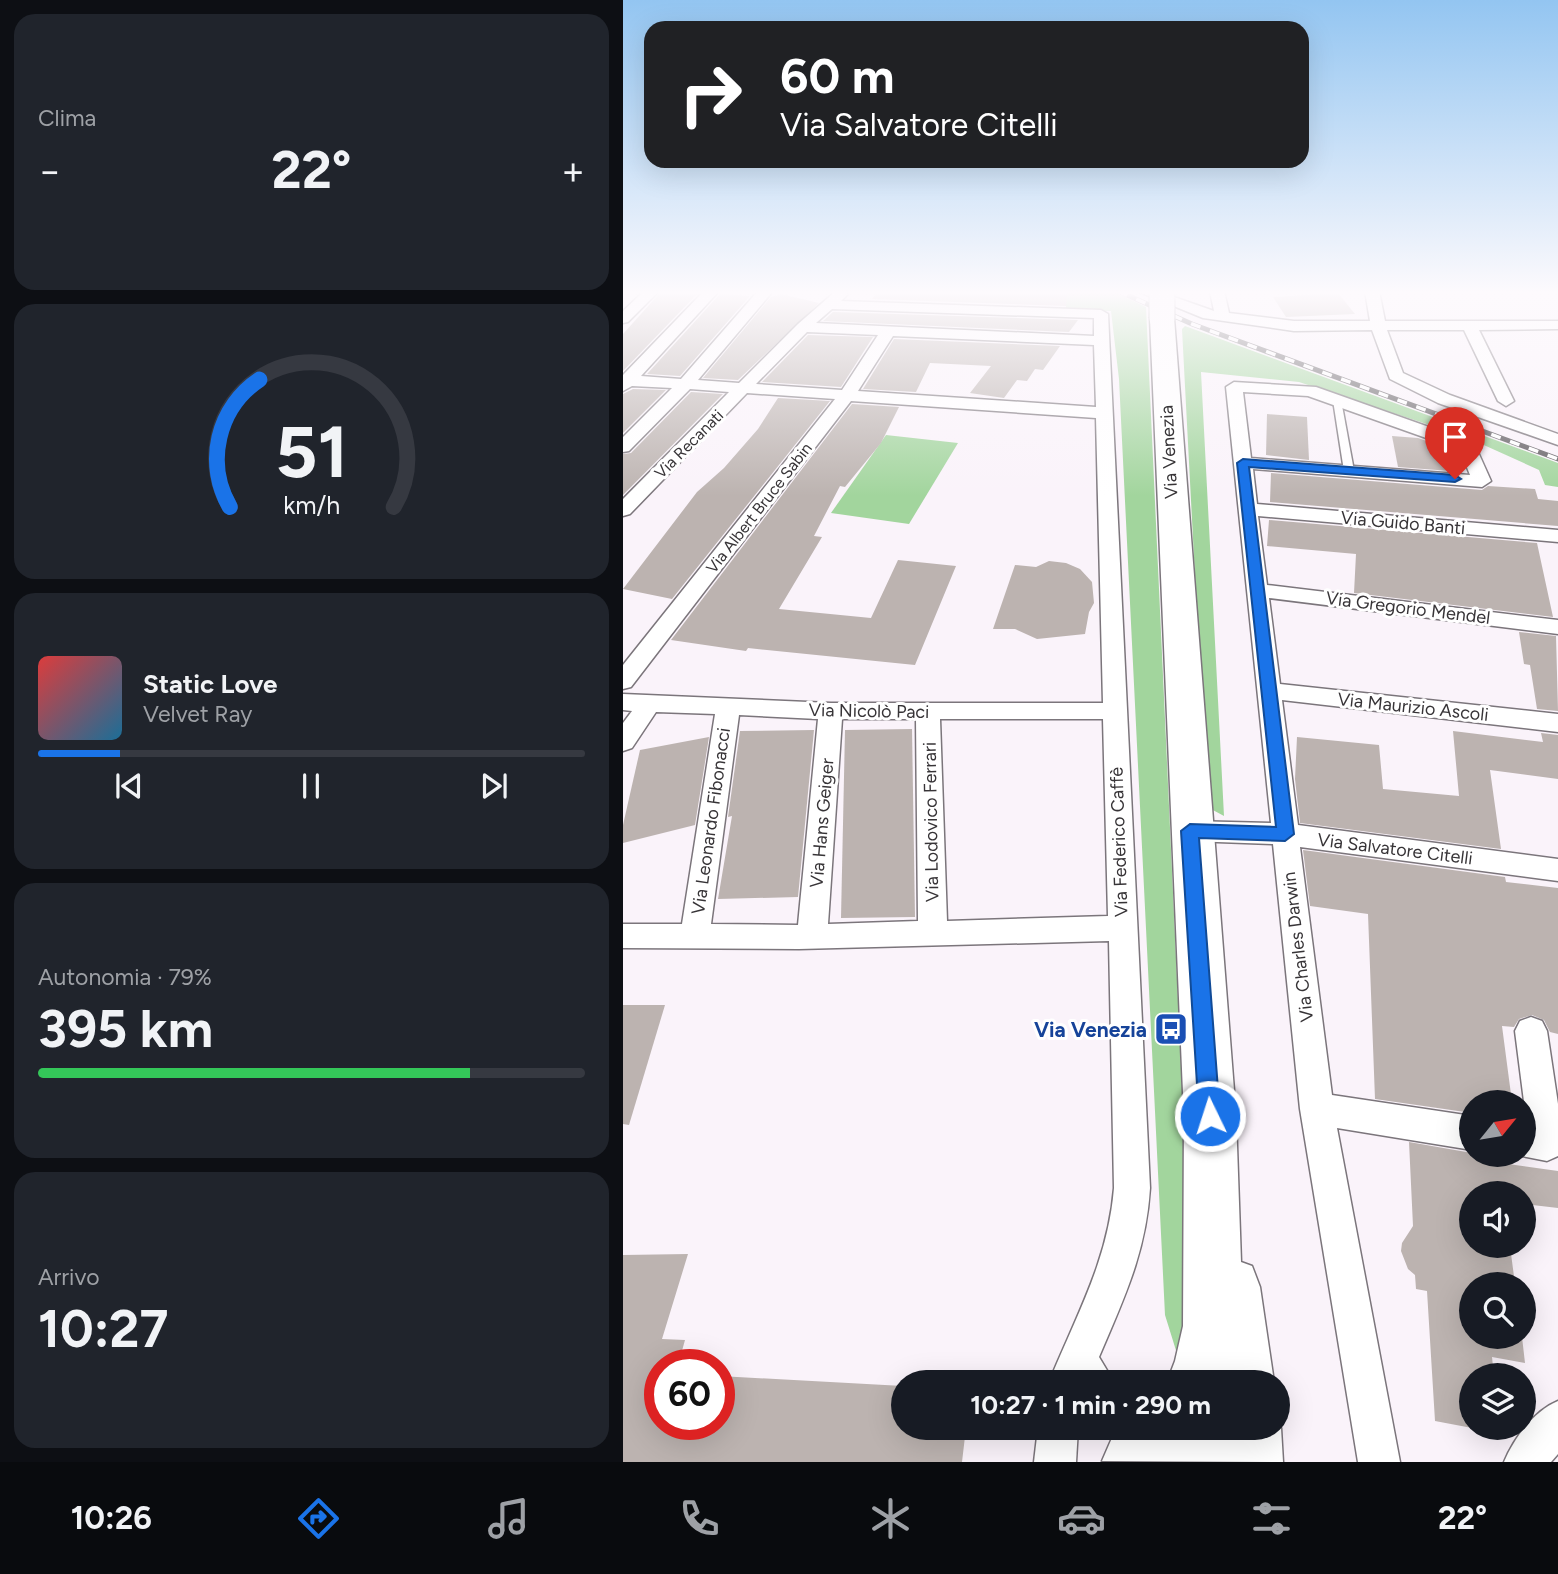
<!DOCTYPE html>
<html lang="it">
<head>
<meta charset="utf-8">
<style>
	body { margin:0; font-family:Figtree,sans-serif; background:#20242c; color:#f1f3f6; height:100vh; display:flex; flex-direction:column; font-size:26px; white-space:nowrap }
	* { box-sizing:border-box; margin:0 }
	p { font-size:23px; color:#9ea1a6 }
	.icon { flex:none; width:38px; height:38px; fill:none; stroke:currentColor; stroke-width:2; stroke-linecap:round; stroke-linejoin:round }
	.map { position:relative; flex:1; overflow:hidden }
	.sheet { display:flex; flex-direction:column; gap:14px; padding:14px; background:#0d0f14; width:623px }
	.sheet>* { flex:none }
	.banner { position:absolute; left:21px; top:21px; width:665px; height:147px; border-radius:21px; box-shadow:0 7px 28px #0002; background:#202124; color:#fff; overflow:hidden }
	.needle { width:46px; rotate:60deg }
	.fabs { position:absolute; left:836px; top:1090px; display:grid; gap:14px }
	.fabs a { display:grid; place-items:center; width:77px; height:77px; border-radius:50%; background:#171b24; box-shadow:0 7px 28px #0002; font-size:35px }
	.speed { position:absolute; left:21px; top:1349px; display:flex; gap:14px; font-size:35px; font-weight:700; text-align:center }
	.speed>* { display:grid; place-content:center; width:91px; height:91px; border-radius:50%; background:#171b24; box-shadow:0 7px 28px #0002; line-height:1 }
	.speed .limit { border:10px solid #d22; background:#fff; color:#111 }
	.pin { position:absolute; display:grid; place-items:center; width:60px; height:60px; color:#fff; margin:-72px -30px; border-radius:50% 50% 50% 0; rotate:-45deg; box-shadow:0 0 7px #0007 }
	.pin .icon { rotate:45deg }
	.me { position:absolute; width:77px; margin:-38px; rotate:356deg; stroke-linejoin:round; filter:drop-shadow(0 0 5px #0008) }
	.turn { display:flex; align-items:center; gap:24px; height:147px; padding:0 21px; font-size:32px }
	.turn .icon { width:91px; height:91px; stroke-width:2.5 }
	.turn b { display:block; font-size:49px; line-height:60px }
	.big { font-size:52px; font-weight:700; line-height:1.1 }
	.sheet .widget { flex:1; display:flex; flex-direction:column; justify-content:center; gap:10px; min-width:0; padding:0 24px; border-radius:21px; background:#20242c }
	.sheet .dial { align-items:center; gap:0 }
	.dial svg { height:182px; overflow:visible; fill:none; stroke:#363941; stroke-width:7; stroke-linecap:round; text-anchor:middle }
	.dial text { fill:#f1f3f6; stroke:none }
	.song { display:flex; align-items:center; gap:21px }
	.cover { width:84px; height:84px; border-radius:10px; background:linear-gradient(135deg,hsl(0 70% 55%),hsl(200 70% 35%)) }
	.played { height:7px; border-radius:4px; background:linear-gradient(90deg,#1a73e8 15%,#363941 15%) }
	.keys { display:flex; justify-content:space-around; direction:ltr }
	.heat { display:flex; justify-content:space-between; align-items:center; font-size:38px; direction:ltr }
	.charge { height:10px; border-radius:5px; background:linear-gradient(90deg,#34c759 79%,#363941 0) }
	.trip { position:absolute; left:268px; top:1370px; width:399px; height:70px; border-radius:35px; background:#171b24; box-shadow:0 7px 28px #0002; font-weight:700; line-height:70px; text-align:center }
	.menu { display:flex; height:112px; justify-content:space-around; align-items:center; background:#090b0e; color:#9ea1a6 }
	.menu .icon { width:49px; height:49px }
	.menu .active { color:#1a73e8 }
	.menu b { font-size:32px; color:#f1f3f6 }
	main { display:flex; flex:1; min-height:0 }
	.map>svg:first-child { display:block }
	.green { fill:#a2d59d }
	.building { fill:#bcb3b0 }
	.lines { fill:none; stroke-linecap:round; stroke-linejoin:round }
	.lane-casing { stroke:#7b757b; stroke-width:3 }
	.street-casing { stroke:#7b757b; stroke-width:3 }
	.primary-casing { stroke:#7b757b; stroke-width:3 }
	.lane { fill:#fff; fill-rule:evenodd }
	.street { fill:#fff; fill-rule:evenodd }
	.primary { fill:#fff; fill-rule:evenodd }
	.rail-casing { stroke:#635f63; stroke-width:5 }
	.rail { stroke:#fff; stroke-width:3.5; stroke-dasharray:10; stroke-linecap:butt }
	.primary-bridge-casing { stroke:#7b757b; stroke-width:27; stroke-linecap:butt }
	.primary-bridge { stroke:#fff; stroke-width:25 }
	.route { fill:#1a73e8; stroke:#114b97; stroke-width:2 }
	.labels { text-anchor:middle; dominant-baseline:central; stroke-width:6; stroke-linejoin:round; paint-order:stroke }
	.far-street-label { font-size:16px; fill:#373437; stroke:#fff }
	.street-label { font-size:18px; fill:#373437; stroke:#fff }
	.near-transit-label { font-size:21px; font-weight:bold; fill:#164399; stroke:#fff; text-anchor:end }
</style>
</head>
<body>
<main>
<section class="sheet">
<div class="widget"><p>Clima</p>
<div class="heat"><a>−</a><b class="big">22°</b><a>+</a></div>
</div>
<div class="widget dial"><svg viewBox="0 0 100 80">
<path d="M14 69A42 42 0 1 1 86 69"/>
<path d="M14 69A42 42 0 0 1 27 13" stroke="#1a73e8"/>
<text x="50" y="56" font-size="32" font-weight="700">51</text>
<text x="50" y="72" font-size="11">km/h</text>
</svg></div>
<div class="widget">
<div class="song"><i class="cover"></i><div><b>Static Love</b><p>Velvet Ray</p></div></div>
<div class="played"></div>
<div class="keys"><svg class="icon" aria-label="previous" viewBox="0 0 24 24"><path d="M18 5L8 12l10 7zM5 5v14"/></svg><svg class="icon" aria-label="pause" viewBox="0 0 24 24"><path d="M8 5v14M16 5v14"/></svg><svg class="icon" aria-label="next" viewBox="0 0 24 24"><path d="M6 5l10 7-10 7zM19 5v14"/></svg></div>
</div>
<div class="widget"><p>Autonomia · 79%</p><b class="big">395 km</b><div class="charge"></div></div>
<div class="widget"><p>Arrivo</p><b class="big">10:27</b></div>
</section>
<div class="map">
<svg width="935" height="1462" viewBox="0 0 935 1462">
	<rect width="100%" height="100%" fill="#faf3fa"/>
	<g class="green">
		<path d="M 443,291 L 489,291 L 523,307 L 571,1348 L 560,1373 L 542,1315 L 496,379 L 488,311 L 443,310 Z"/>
		<path d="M 562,326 L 935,463 L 935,487 L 922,485 L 916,470 L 843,437 L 676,382 L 578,372 L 601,816 L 588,809 L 583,786 L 559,329 Z"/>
		<path d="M 263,435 L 335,443 L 286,524 L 208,513 Z"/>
	</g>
	<g class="building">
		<path d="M 45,291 L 77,291 L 0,371 L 0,334 L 36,294 Z"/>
		<path d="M 255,291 L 383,291 L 444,293 L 443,306 L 249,299 Z"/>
		<path d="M 715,293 L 732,314 L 663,317 L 650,297 Z"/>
		<path d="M 97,294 L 127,296 L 57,376 L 24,374 Z"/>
		<path d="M 158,294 L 196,303 L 115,380 L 80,378 L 148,297 Z"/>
		<path d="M 210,312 L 455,320 L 446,332 L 200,321 Z"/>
		<path d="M 185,335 L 250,337 L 218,387 L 139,382 Z"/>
		<path d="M 271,339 L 437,346 L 420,370 L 412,369 L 404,381 L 394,380 L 381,398 L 347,393 L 368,366 L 307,363 L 293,392 L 240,389 Z"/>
		<path d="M 10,389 L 43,390 L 0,433 L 0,394 Z"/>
		<path d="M 68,392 L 100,394 L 0,495 L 0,454 L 8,453 Z"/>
		<path d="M 155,398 L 207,401 L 49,599 L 0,589 L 74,492 L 101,468 L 135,429 Z"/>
		<path d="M 229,404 L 276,407 L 258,443 L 222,487 L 217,486 L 191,536 L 199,537 L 156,609 L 248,618 L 275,560 L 333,566 L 292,665 L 125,648 L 123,651 L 48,640 Z"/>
		<path d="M 644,414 L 684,417 L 686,460 L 643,455 Z"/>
		<path d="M 769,436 L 795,438 L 821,447 L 827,471 L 775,467 Z"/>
		<path d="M 648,473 L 859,490 L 865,486 L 912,489 L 915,499 L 935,501 L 935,526 L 647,502 Z"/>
		<path d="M 646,520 L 914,543 L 930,617 L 731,593 L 733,554 L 644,546 Z"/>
		<path d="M 426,561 L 443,563 L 457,569 L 469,582 L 471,603 L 466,612 L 462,634 L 414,639 L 392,629 L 370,629 L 392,565 L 413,567 Z"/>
		<path d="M 896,632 L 933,636 L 935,711 L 914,709 L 907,665 L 901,664 Z"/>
		<path d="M 289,729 L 292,917 L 218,918 L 222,730 Z"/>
		<path d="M 191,730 L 175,897 L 95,899 L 109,816 L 105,817 L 117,731 Z"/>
		<path d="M 830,731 L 920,742 L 918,733 L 935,735 L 935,779 L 867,770 L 878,849 L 677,823 L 672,779 L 674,737 L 756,745 L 760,789 L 836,796 Z"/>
		<path d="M 86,737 L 72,825 L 0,843 L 0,825 L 17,750 Z"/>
		<path d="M 680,850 L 882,877 L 883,882 L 935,888 L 935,1034 L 927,1032 L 921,1020 L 909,1015 L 896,1019 L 891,1027 L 879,1026 L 889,1102 L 849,1102 L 849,1113 L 752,1099 L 745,914 L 687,906 Z"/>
		<path d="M 0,1005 L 42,1005 L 6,1125 L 0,1124 Z"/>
		<path d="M 786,1142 L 849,1153 L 849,1155 L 877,1160 L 878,1163 L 935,1171 L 935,1208 L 901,1204 L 901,1194 L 849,1194 L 849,1246 L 887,1246 L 892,1284 L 849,1284 L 849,1337 L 899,1337 L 902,1363 L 869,1357 L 871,1376 L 849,1376 L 849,1428 L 812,1421 L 804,1291 L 793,1289 L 792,1275 L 785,1269 L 778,1251 L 779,1243 L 790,1226 Z"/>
		<path d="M 65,1254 L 39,1339 L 62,1340 L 55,1365 L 37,1365 L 37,1424 L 96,1424 L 96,1376 L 280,1386 L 280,1428 L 343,1428 L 339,1462 L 0,1462 L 0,1255 Z"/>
	</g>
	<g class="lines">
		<defs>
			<path id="lane" d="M 714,397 L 718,400 L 731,471 L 726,474 L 721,471 L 710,400 Z"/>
			<g id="street">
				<path d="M 21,291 L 36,291 L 5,322 L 0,323 L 0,311 Z"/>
				<path d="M 81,291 L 96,291 L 18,376 L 58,379 L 135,291 L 150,291 L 75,380 L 116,383 L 175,324 L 213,291 L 225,294 L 218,301 L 478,310 L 485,314 L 527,1188 C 523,1253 501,1298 476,1357 L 491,1382 L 426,1382 C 453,1316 485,1261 491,1188 L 486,941 L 176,949 L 0,948 L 0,924 L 59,924 L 92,714 L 33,712 L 9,748 L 0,751 L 0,723 L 9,711 L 0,710 L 0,694 L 208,703 L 480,703 L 473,418 L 228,401 L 8,687 L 0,689 L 0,665 L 212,399 L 124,393 L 7,514 L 0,516 L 0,499 L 106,392 L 67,389 L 6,451 L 0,452 L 0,437 L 49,388 L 9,386 L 0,391 L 0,375 ZM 209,309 L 471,318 L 471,336 L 193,323 ZM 184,332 L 255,335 L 219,390 L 133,384 ZM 270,336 L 471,345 L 473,407 L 235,391 ZM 116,715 L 195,719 L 175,925 L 88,924 ZM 219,719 L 293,719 L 295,921 L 205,924 ZM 317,719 L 480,719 L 485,916 L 324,921 Z"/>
				<path d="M 514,291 L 534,291 L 591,311 L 587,291 L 601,291 L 606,313 L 671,321 L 747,321 L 742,291 L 756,291 L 762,321 L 935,321 L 935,329 L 856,330 L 891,401 L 883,406 L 875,401 L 841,330 L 764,330 L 780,373 L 827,395 L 935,434 L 935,445 L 815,403 L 767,379 L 749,330 L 671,331 L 580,318 Z"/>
				<path d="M 611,382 L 693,387 L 851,443 L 868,481 L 859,487 L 630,469 L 634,504 L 935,530 L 935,542 L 635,516 L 644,585 L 935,620 L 935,634 L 646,598 L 657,684 L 935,714 L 935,732 L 659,700 L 675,825 L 935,859 L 935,881 L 677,847 L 709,1095 L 849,1116 L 849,1150 L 714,1128 L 777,1462 L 735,1462 L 677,1109 L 650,844 L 567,841 L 558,838 L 554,831 L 558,824 L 567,821 L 648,823 L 603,387 ZM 620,392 L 685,396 L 837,450 L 847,475 L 628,458 Z"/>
				<path d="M 908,1017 L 919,1021 L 924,1031 L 935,1104 L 935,1156 L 924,1161 L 894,1155 L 901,1155 L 901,1124 L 904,1125 L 892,1031 L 897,1021 Z"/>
				<path d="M 935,1401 L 935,1454 L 928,1462 L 881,1462 C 891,1438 911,1411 935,1401 Z"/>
				<path d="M 415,1428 L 455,1428 L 453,1462 L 411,1462 Z"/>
			</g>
			<g id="primary">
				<path d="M 539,311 L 547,313 L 551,318 L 613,1116 L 618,1262 L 629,1266 L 637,1287 L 651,1382 L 544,1382 L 552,1361 L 560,1326 L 561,1116 L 527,318 L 531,313 Z"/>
				<path d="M 654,1419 L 658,1428 L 660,1462 L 479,1461 L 489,1438 C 523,1424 560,1423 594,1438 L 594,1428 L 654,1428 Z"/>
			</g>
		</defs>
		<use href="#lane" class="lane-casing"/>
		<use href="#street" class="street-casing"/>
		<use href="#primary" class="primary-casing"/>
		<use href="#lane" class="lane"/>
		<use href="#street" class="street"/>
		<use href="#primary" class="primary"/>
		<defs>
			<path id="rail" d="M 495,291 L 569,324 L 935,459"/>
		</defs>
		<use href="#rail" class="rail-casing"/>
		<use href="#rail" class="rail"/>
		<defs>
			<path id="primary-bridge" d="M 539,293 L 539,318"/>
		</defs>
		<use href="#primary-bridge" class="primary-bridge-casing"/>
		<use href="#primary-bridge" class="primary-bridge"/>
	</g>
	<linearGradient id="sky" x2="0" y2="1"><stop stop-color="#93c5f1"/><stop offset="0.59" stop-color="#fdfafd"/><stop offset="1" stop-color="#fdfafd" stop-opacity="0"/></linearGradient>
	<rect width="935" height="496" fill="url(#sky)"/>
	<path class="route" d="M 620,459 L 832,475 L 838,479 L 832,482 L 626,467 L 671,834 L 662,841 L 576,838 L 597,1116 L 594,1123 L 587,1127 L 579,1123 L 576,1116 L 558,831 L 567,824 L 653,827 L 614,463 Z"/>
	<defs>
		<symbol id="bus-square" viewBox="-11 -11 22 22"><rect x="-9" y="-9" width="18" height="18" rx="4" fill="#1a4fb4" stroke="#fff"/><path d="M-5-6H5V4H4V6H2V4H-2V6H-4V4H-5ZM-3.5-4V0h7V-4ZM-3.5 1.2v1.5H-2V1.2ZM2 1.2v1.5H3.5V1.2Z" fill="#fff"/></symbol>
	</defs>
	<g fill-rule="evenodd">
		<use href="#bus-square" x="529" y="1010" width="38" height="38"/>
	</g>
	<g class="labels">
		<g class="far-street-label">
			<text transform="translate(66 444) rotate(-45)">Via Recanati</text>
			<text transform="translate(136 508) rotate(-52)">Via Albert Bruce Sabin</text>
		</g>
		<g class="street-label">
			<text transform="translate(546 452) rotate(-93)">Via Venezia</text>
			<text transform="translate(780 523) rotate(5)">Via Guido Banti</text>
			<text transform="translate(785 608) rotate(7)">Via Gregorio Mendel</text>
			<text transform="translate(790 707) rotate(6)">Via Maurizio Ascoli</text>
			<text transform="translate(246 711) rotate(1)">Via Nicolò Paci</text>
			<text transform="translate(88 821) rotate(-82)">Via Leonardo Fibonacci</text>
			<text transform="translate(308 822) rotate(-91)">Via Lodovico Ferrari</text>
			<text transform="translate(199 823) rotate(-85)">Via Hans Geiger</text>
			<text transform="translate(496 842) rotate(-92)">Via Federico Caffè</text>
			<text transform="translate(772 849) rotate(7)">Via Salvatore Citelli</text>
			<text transform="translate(675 947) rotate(-97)">Via Charles Darwin</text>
		</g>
		<g class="near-transit-label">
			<text x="524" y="1029">Via Venezia</text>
		</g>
	</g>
</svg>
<div class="fabs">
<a><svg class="needle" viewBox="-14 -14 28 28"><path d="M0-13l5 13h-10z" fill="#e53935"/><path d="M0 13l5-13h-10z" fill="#9ea1a6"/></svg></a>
<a><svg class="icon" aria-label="sound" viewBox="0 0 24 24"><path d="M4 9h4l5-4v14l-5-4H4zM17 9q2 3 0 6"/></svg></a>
<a><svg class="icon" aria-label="search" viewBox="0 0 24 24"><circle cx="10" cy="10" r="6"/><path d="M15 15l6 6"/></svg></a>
<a><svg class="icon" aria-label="layers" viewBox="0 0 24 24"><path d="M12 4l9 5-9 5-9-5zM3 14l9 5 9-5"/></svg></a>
</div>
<div class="speed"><div class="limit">60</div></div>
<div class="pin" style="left:832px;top:479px;background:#d93025"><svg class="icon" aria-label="arrive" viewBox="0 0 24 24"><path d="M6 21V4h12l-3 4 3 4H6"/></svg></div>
<svg class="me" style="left:587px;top:1116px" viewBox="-20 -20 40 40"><circle r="17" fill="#1a73e8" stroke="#fff" stroke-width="3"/><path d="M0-11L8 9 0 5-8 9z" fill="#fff"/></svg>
<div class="trip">10:27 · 1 min · 290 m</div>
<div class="banner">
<div class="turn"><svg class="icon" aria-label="right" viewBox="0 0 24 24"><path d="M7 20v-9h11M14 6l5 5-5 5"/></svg><div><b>60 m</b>Via Salvatore Citelli</div></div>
</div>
</div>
</main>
<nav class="menu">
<b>10:26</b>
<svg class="icon active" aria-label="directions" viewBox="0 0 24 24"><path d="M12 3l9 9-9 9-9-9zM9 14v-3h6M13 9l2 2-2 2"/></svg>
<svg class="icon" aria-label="music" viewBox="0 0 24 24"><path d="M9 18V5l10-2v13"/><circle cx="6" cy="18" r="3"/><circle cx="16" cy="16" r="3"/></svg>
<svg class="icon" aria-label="phone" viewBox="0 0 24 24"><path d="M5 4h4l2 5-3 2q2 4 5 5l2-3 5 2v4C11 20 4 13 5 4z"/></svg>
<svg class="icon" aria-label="climate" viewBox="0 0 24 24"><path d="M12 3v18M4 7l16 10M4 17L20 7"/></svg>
<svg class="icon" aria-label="car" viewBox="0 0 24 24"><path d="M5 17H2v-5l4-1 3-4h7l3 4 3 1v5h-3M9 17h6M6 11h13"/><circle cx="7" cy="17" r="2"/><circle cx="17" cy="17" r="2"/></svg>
<svg class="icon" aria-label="filters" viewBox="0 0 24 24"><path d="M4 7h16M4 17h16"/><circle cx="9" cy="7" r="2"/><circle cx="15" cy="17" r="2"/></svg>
<b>22°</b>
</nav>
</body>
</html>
